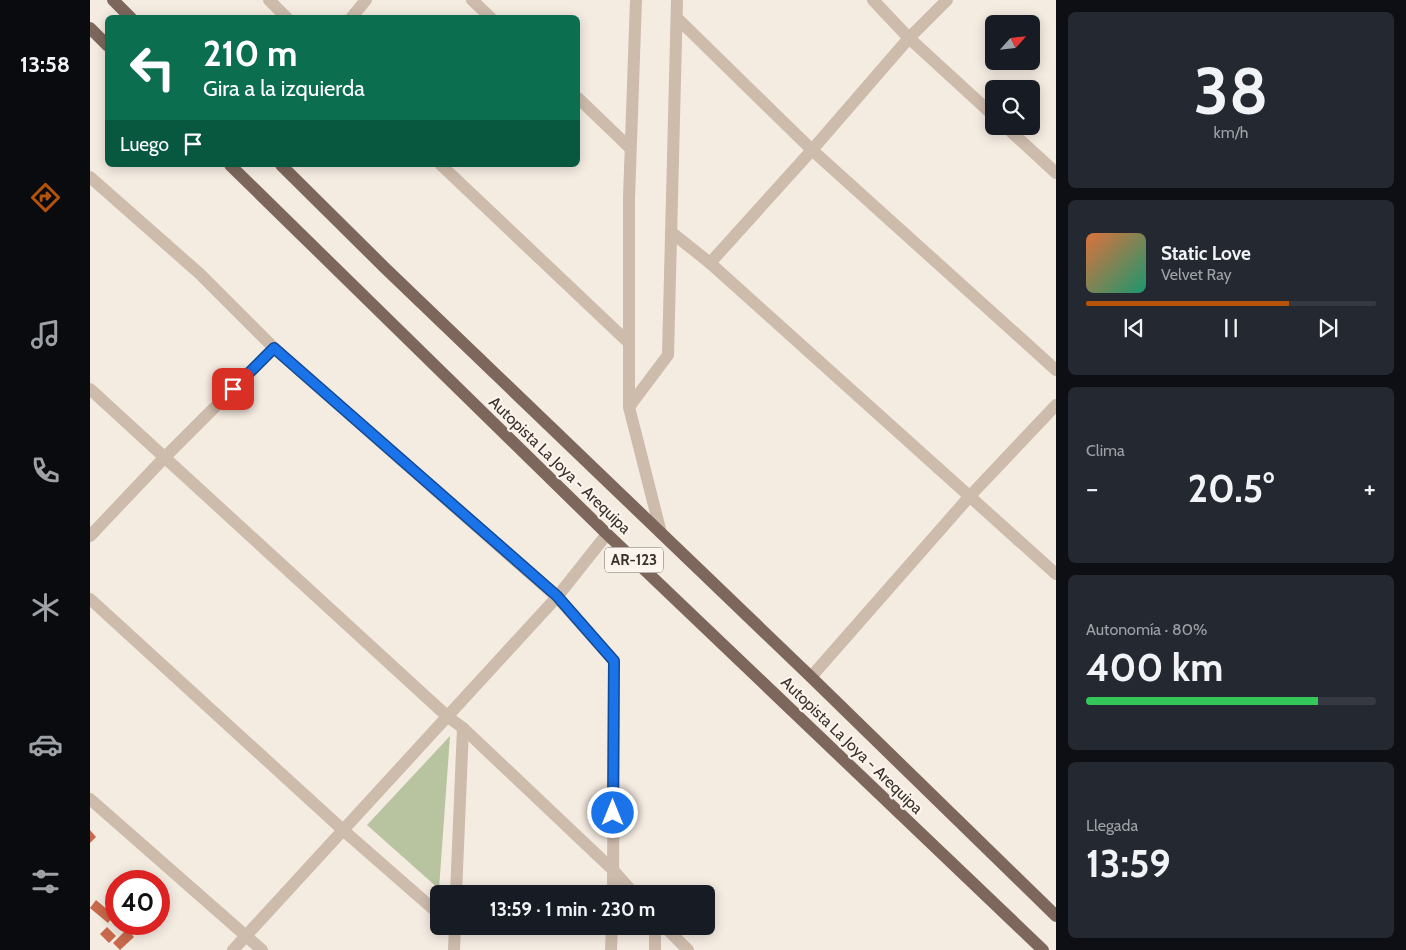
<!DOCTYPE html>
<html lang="es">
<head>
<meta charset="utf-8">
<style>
	body { margin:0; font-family:Cabin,sans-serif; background:#242831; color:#f1f3f6; height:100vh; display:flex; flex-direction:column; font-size:19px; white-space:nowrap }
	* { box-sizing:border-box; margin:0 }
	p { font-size:16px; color:#9ea1a6 }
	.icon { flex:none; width:28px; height:28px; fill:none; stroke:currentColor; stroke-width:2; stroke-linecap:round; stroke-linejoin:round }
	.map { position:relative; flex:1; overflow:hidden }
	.details { display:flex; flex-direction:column; gap:12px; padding:12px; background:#0d0f14; width:350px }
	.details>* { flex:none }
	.banner { position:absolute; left:15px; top:15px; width:475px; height:152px; border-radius:8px; box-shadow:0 2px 12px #0003; background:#0b6e4f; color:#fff; overflow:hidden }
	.needle { width:32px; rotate:63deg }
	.controls { position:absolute; left:895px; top:15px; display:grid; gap:10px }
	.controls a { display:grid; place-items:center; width:55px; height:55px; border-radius:8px; background:#171b24; box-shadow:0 2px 12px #0003; font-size:25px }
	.speed { position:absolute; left:15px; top:870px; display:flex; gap:10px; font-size:25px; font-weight:700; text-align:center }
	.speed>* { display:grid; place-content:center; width:65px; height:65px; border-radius:50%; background:#171b24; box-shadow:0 2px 12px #0003; line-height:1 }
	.speed .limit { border:8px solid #d22; background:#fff; color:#111 }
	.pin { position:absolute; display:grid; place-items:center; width:42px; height:42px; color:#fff; margin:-21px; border-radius:10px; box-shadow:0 2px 8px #0006 }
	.me { position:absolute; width:55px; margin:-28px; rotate:0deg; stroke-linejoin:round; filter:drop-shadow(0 0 4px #0008) }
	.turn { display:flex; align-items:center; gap:18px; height:105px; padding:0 15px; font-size:22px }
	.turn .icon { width:65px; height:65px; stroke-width:2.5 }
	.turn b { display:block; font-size:35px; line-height:42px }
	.then { display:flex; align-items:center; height:48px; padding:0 15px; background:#0003; gap:10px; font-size:19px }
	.big { font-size:38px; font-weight:800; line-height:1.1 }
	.details .tile { flex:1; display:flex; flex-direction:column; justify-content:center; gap:8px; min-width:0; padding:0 18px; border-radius:8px; background:#242831 }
	.details .dial { align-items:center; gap:0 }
	.dial b { font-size:65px; line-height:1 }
	.song { display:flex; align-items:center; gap:15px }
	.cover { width:60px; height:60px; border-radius:8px; background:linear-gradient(135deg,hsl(20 70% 55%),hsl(160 70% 35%)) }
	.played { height:5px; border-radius:2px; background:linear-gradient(90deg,#b45309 70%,#363941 70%) }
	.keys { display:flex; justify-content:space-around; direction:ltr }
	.heat { display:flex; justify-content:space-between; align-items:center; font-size:28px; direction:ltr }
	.charge { height:8px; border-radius:4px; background:linear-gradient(90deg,#34c759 80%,#363941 0) }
	.trip { position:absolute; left:340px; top:885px; width:285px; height:50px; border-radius:8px; background:#171b24; box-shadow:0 2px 12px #0003; font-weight:800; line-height:50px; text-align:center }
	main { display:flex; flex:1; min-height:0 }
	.tabs { display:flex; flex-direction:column; width:90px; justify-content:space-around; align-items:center; background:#090b0e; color:#9ea1a6 }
	.tabs .icon { width:35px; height:35px }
	.tabs .active { color:#b45309 }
	.tabs b { font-size:22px; color:#f1f3f6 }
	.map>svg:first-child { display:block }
	.green { fill:#b8c4a0 }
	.building { fill:#c8694b }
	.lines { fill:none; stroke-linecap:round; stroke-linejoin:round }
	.minor { stroke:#cdbbac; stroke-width:12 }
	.major { stroke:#7d675c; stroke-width:12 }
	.route-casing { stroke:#114b97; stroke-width:12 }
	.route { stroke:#1a73e8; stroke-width:9 }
	.labels { text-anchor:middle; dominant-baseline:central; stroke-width:4.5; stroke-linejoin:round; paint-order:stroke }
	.shield { fill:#fbf5ee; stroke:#756b66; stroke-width:1 }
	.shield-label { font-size:15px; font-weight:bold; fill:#3b302b }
	.street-label { font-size:16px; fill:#3b302b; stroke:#fbf5ee }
</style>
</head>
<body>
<main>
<nav class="tabs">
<b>13:58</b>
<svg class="icon active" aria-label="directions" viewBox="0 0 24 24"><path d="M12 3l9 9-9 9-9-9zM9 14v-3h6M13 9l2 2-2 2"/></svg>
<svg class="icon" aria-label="music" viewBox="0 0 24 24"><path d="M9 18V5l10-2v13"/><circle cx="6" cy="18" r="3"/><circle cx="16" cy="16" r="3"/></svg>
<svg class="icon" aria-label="phone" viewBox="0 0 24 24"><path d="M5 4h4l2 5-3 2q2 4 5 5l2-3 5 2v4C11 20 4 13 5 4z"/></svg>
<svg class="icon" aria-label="climate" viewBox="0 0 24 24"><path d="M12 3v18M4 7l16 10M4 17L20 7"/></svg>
<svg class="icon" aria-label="car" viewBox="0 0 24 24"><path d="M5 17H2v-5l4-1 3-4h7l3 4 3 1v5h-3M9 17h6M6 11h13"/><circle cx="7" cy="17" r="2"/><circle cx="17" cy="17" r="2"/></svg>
<svg class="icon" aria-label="filters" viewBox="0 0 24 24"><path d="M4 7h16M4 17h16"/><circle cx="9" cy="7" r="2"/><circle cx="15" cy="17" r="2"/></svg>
</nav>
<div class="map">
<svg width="966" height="950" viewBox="0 0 966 950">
	<rect width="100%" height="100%" fill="#f4ebe1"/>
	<path class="green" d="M 360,736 L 349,889 L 277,825 Z"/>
	<g class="building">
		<path d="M 0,830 L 6,837 L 0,843 Z"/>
		<path d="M 6,900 L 24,915 L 18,923 L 0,908 Z"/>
		<path d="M 17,927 L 26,936 L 19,943 L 10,934 Z"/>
		<path d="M 37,929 L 44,937 L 30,950 L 23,943 Z"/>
	</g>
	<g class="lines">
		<g class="minor">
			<path d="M 179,0 L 197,18"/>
			<path d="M 382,0 L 401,18"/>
			<path d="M 546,0 L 539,198 L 539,407 L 571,533"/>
			<path d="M 783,0 L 819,38 L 904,116"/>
			<path d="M 261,18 L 276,0"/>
			<path d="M 587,18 L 722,150 L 966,370"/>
			<path d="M 488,98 L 540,148"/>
			<path d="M 915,126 L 966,173"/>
			<path d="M 351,165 L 539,343"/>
			<path d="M 0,177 L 110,274 L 184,348 L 467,597 L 524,661 L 523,894"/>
			<path d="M 581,232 L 620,263 L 966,574"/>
			<path d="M 620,263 L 722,150 L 819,38 L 857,0"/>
			<path d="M 0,389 L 358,717 L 373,728 L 523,870 L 544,894"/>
			<path d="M 539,407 L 578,355 L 587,0"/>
			<path d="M 0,536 L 74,458 L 184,348"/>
			<path d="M 0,599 L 253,830 L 349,914"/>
			<path d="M 721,677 L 879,497 L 966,405"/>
			<path d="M 0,799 L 172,950"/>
			<path d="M 366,894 L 373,728"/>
			<path d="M 574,926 L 598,950"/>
			<path d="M 143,950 L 467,597 L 517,534"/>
			<path d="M 364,950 L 365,926"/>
			<path d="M 521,950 L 522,926"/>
			<path d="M 565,950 L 565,926"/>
		</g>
		<g class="major">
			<path d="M 23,0 L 41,18"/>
			<path d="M 0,28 L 18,46"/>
			<path d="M 140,165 L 517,534 L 953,950"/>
			<path d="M 191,165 L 295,268 L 721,677 L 966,916"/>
		</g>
	</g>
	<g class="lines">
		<defs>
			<path id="route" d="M 143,389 L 184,348 L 467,596 L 524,661 L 523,813"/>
		</defs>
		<use href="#route" class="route-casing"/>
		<use href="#route" class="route"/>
	</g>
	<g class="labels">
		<rect class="shield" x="515" y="547.5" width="58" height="25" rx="4"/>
		<g class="shield-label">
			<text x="544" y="560">AR-123</text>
		</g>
		<g class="street-label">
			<text transform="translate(470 465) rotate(44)">Autopista La Joya - Arequipa</text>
			<text transform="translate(762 745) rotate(44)">Autopista La Joya - Arequipa</text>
		</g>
	</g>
</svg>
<div class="controls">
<a><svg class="needle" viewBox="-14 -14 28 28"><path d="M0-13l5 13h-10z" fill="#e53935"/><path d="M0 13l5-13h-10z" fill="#9ea1a6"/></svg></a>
<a><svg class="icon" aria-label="search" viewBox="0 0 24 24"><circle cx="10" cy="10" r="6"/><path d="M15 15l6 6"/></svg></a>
</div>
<div class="speed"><div class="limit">40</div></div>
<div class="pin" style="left:143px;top:389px;background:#d93025"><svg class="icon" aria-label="arrive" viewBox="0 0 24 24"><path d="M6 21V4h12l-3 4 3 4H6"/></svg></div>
<svg class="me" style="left:523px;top:813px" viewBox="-20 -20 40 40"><circle r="17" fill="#1a73e8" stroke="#fff" stroke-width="3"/><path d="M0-11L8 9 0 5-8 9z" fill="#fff"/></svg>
<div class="trip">13:59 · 1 min · 230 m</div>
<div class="banner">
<div class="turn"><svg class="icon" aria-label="left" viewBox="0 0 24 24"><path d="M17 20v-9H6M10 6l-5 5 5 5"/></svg><div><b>210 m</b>Gira a la izquierda</div></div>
<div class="then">Luego<svg class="icon" aria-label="arrive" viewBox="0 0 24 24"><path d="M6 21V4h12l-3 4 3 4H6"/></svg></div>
</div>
</div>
<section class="details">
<div class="tile dial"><b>38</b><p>km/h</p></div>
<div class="tile">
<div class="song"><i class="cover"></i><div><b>Static Love</b><p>Velvet Ray</p></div></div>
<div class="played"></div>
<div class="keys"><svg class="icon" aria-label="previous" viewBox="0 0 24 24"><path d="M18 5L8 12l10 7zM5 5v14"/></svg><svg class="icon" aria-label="pause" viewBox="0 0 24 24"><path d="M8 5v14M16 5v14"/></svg><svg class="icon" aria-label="next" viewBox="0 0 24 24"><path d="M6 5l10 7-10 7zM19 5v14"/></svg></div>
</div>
<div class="tile"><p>Clima</p>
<div class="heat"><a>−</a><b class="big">20.5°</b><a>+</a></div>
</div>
<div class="tile"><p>Autonomía · 80%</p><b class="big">400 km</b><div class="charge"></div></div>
<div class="tile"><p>Llegada</p><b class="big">13:59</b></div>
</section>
</main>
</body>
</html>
